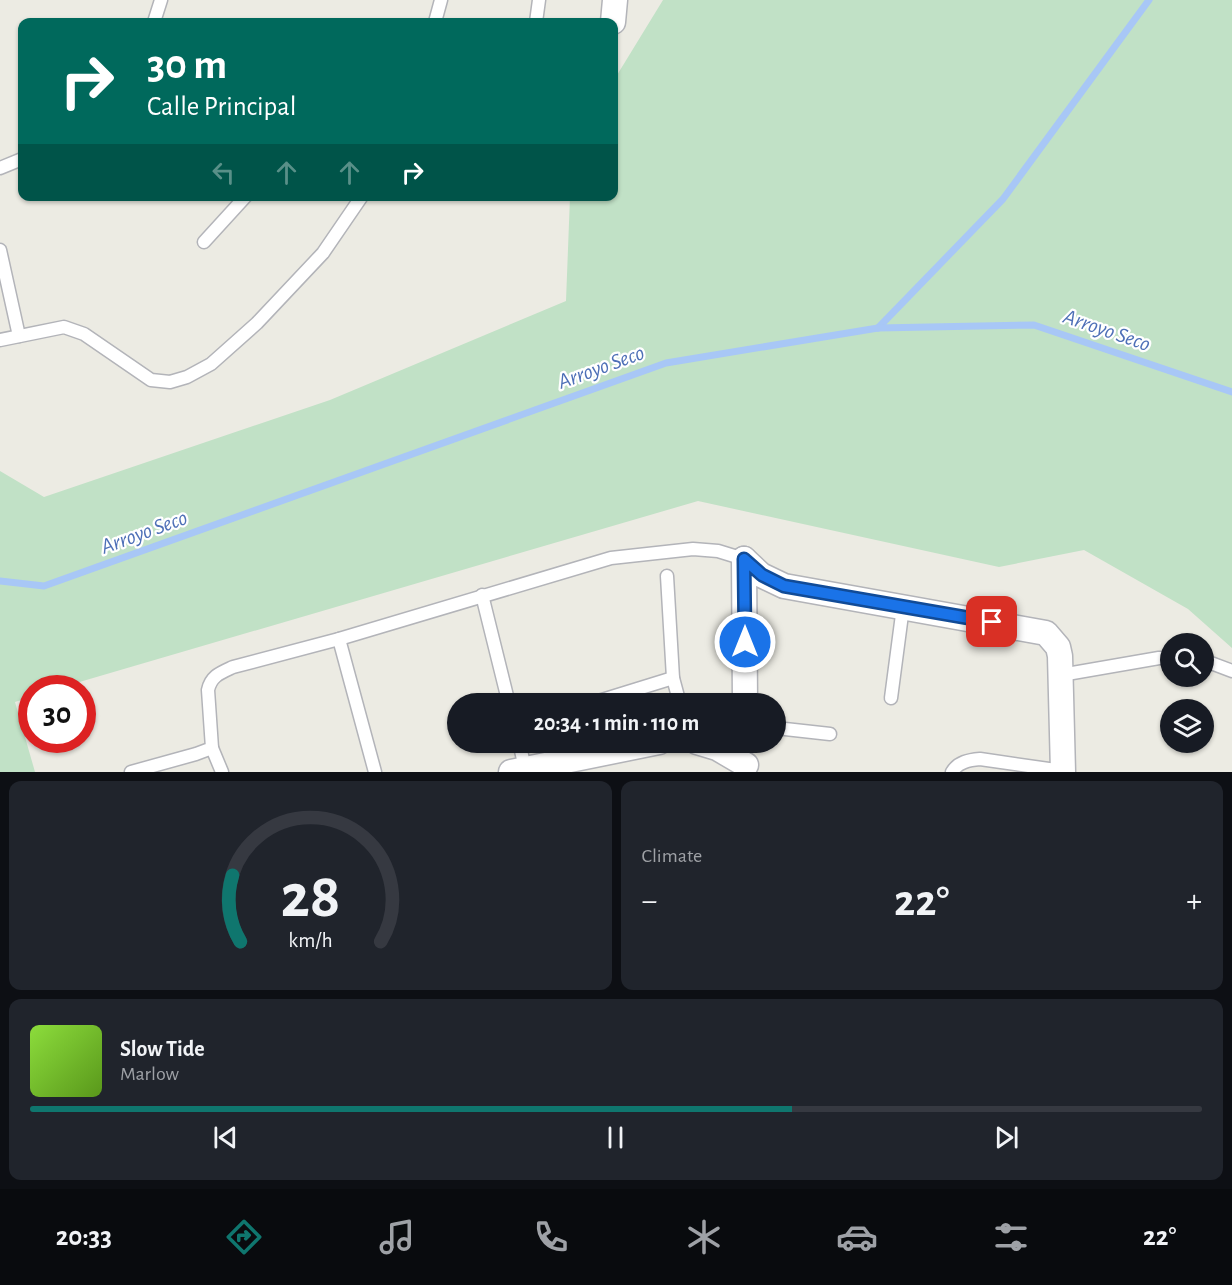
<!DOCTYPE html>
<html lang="en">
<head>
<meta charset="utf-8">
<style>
	body { margin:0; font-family:"Alegreya Sans",sans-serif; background:#20242c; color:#f1f3f6; height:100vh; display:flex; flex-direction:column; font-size:22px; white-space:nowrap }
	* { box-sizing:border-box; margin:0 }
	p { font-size:20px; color:#9ea1a6 }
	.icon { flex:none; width:33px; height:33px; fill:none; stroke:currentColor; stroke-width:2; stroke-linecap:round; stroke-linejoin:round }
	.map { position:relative; height:772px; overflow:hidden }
	.details { display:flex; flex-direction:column; gap:9px; padding:9px; background:#0d0f14; flex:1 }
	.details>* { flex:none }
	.guide { position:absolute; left:18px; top:18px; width:600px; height:183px; border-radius:12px; box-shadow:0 2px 4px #0004; background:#00695c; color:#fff; overflow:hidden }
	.fabs { position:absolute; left:1160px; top:633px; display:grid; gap:12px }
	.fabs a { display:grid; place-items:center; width:54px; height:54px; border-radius:50%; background:#171b24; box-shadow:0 2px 4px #0004; font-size:30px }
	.speed { position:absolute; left:18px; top:675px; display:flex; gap:12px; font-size:30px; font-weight:700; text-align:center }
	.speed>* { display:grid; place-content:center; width:78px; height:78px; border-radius:50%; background:#171b24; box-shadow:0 2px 4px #0004; line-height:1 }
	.speed .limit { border:9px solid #d22; background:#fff; color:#111 }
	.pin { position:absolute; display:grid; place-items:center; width:51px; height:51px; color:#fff; margin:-26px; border-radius:12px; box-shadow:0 3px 9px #0006 }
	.me { position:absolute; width:66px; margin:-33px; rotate:0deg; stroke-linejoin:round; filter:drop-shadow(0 0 4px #0008) }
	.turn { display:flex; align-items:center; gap:21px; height:126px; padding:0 30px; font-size:27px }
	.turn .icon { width:78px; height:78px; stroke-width:2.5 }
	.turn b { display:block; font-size:42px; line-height:51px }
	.lanes { display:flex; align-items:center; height:57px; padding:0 30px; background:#0003; justify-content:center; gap:30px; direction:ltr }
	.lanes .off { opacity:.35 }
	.big { font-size:45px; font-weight:600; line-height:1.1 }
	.details .widget { flex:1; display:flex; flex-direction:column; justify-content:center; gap:9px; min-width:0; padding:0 21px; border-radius:12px; background:#20242c }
	.details .dial { align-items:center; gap:0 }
	.dial svg { height:156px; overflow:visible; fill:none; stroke:#363941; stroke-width:7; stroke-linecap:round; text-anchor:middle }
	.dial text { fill:#f1f3f6; stroke:none }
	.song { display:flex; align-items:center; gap:18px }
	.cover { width:72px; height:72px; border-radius:9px; background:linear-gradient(135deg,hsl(90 70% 55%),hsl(90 70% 35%)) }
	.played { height:6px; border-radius:3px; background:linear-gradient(90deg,#0f766e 65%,#363941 65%) }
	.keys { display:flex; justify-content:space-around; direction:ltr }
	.heat { display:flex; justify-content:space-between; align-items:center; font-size:33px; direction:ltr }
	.details .tiles { flex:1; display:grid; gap:9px; grid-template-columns:1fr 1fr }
	.widget:last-child { grid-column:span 2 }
	.trip { position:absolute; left:447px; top:693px; width:339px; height:60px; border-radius:30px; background:#171b24; box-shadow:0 2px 4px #0004; font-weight:600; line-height:60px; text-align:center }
	.tab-bar { display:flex; height:96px; justify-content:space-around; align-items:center; background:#090b0e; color:#9ea1a6 }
	.tab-bar .icon { width:42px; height:42px }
	.tab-bar .selected { color:#0f766e }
	.tab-bar b { font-size:27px; color:#f1f3f6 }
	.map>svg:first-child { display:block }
	.green { fill:#c1e1c6 }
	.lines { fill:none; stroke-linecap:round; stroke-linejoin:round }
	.stream { stroke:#a8c7f6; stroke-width:7 }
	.lane-casing { stroke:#b3b4b9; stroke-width:15 }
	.street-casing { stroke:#b3b4b9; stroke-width:27 }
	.lane { stroke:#fff; stroke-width:12 }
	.street { stroke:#fff; stroke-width:24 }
	.route-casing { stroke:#114b97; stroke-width:15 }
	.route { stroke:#1a73e8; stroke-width:10 }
	.labels { text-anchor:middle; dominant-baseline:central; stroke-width:4.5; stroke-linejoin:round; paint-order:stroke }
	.water-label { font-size:22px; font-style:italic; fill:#4e70b7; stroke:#fff }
</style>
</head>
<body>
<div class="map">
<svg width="1232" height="772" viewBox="0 0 1232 772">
	<rect width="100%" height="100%" fill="#ecebe3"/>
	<path class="green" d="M 663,0 L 1232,0 L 1232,648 L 1188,609 L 1084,550 L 999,567 L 698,501 L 59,688 L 32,688 L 31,697 L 15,702 L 35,772 L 0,772 L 0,471 L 44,497 L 330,400 L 566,301 L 570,197 L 614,196 L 614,80 Z"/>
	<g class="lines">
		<g class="stream">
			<path d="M 878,328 L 1003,199 L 1149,0"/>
			<path d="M 0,581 L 44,586 L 666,363 L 878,328 L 1034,325 L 1232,392"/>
		</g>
		<defs>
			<g id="lane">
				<path d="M 154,22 L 161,0"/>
				<path d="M 435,22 L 441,0"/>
				<path d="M 536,22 L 539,0"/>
				<path d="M 0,168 L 22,159"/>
				<path d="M 204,242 L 246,196"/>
				<path d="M 0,250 L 19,336"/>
				<path d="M 0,340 L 64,327 L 84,334 L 151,380 L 170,382 L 187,377 L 211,364 L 257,323 L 323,253 L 362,196"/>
				<path d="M 667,576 L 673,678 L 680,704"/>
				<path d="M 482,595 L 509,704"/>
				<path d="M 339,639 L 375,772"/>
				<path d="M 1203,660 L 1232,671"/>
				<path d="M 1061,675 L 1159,658 L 1170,658"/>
				<path d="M 891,698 L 903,607"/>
				<path d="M 589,704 L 673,678"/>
				<path d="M 776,728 L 830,734"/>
				<path d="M 519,742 L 525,768"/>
				<path d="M 212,748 L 222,772"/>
				<path d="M 131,772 L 196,754 L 212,748 L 208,690 C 211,676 220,673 233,667 L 339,639 L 611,558 L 693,549 L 718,551 L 744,559"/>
				<path d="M 952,772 C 958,762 969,760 980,759 L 1063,771"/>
			</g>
			<g id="street">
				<path d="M 613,22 L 615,0"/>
				<path d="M 744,559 L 761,575 L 784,586 L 1046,633 L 1058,647 L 1060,656 L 1063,772"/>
				<path d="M 744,559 L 745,704"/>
				<path d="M 697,742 L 717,748 L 746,765"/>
				<path d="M 511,772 L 659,742"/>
			</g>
		</defs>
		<use href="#lane" class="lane-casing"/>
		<use href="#street" class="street-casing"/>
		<use href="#lane" class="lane"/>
		<use href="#street" class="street"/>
	</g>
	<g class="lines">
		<defs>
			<path id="route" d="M 745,642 L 744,559 L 762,575 L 784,586 L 992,622"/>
		</defs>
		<use href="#route" class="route-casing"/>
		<use href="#route" class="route"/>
	</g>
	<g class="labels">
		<g class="water-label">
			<text transform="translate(1107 330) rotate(19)">Arroyo Seco</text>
			<text transform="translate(601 367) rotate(-20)">Arroyo Seco</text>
			<text transform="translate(144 532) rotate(-20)">Arroyo Seco</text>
		</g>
	</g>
</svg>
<div class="fabs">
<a><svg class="icon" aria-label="search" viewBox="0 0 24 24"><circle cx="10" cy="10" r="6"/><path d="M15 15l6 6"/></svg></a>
<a><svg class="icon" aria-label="layers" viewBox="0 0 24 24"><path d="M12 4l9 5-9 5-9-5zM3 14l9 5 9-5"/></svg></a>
</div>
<div class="speed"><div class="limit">30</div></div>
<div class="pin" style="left:992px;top:622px;background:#d93025"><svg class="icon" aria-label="arrive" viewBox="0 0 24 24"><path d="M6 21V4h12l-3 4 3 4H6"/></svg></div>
<svg class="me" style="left:745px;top:642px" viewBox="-20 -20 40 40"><circle r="17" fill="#1a73e8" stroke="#fff" stroke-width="3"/><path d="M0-11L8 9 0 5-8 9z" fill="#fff"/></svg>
<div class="trip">20:34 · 1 min · 110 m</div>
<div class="guide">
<div class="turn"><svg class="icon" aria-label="right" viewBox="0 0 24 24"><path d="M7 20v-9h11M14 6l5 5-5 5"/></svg><div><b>30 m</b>Calle Principal</div></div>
<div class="lanes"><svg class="icon off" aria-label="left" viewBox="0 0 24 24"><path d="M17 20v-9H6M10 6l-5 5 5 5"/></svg><svg class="icon off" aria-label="ahead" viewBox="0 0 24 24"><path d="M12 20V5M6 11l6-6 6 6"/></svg><svg class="icon off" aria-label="ahead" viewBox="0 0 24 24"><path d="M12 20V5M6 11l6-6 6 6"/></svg><svg class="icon" aria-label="right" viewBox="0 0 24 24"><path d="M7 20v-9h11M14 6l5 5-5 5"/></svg></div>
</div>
</div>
<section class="details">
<div class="tiles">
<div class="widget dial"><svg viewBox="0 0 100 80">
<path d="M14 69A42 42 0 1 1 86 69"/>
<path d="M14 69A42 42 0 0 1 10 35" stroke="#0f766e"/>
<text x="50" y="56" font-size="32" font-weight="700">28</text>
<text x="50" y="72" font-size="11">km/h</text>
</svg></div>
<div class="widget"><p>Climate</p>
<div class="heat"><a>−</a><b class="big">22°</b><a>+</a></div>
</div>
<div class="widget">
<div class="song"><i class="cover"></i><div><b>Slow Tide</b><p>Marlow</p></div></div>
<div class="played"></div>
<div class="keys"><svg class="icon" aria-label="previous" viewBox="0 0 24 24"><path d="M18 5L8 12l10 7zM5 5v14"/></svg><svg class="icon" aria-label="pause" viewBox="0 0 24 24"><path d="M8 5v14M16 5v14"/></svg><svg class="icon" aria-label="next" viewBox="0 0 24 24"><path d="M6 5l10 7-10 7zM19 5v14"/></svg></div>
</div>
</div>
</section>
<nav class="tab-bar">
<b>20:33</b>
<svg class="icon selected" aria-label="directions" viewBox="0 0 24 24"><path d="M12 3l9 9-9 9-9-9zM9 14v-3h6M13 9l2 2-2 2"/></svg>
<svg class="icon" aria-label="music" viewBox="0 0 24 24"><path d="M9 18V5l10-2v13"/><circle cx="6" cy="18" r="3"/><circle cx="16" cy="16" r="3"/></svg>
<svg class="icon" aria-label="phone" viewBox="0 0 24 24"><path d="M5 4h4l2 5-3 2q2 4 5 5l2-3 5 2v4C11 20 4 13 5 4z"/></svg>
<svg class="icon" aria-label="climate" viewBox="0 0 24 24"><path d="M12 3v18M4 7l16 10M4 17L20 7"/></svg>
<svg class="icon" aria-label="car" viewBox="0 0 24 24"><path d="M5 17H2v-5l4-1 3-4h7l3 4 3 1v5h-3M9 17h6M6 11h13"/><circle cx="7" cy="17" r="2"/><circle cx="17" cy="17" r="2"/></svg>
<svg class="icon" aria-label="filters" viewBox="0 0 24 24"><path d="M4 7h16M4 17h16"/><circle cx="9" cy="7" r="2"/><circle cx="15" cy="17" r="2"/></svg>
<b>22°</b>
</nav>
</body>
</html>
